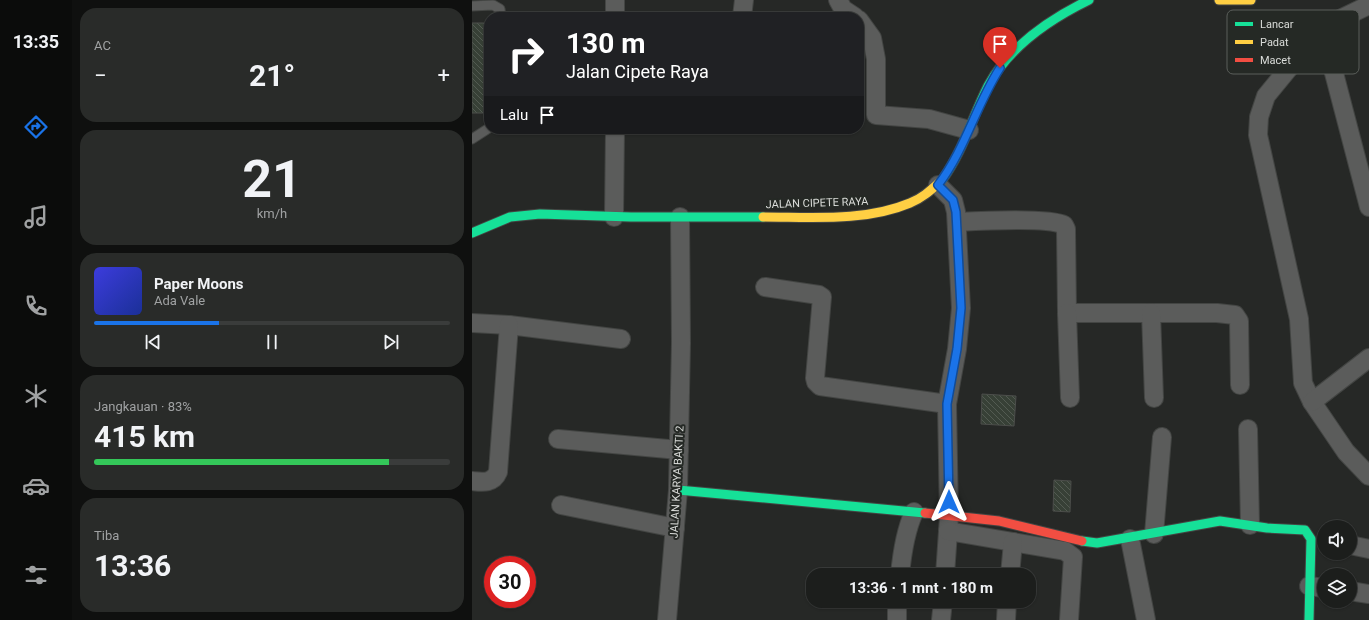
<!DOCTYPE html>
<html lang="id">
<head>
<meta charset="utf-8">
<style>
	body { margin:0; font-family:Roboto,sans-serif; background:#292b29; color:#f1f3f6; height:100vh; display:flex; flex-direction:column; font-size:15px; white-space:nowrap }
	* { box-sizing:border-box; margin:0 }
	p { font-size:13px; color:#a0a2a3 }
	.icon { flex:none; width:22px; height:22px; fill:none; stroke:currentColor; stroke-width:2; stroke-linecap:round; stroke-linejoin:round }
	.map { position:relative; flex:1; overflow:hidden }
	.side { display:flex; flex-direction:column; gap:8px; padding:8px; background:#0f100f; width:400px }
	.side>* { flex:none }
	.guide { position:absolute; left:12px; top:12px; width:380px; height:122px; border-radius:16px; box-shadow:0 1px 3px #0004,0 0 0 1px #3a3c3b; background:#202124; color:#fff; overflow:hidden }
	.buttons { position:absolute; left:845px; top:520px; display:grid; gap:8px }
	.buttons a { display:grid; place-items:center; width:40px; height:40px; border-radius:50%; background:#1c1e1c; box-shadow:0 1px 3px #0004,0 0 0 1px #3a3c3b; font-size:20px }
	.speed { position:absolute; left:12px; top:556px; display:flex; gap:8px; font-size:20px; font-weight:700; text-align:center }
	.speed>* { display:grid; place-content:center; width:52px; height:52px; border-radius:50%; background:#1c1e1c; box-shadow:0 1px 3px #0004,0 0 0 1px #3a3c3b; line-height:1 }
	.speed .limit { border:6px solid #d22; background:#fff; color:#111 }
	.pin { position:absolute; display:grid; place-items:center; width:34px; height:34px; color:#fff; margin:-41px -17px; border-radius:50% 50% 50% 0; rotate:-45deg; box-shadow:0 0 4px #0007 }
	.pin .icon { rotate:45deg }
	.me { position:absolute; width:44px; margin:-22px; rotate:0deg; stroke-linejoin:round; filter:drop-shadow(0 0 3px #0008) }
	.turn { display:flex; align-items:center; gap:14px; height:84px; padding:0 16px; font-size:18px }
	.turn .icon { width:52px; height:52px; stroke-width:2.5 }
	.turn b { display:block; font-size:28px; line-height:34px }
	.then { display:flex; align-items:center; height:38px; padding:0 16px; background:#0003; gap:8px; font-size:15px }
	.big { font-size:30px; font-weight:700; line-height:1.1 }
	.side .tile { flex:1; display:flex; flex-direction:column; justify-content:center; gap:6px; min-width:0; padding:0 14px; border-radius:16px; background:#292b29 }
	.side .dial { align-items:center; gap:0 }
	.dial b { font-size:52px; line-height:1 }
	.song { display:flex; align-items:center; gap:12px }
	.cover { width:48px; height:48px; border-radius:6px; background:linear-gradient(135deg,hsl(240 70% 55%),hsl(230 70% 35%)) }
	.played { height:4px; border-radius:2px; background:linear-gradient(90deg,#1a73e8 35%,#3a3c3b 35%) }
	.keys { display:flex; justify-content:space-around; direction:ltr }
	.heat { display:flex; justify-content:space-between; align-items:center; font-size:22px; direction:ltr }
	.charge { height:6px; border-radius:3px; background:linear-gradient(90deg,#34c759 83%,#3a3c3b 0) }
	.trip { position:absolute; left:334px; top:568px; width:230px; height:40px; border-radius:16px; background:#1c1e1c; box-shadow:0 1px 3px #0004,0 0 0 1px #3a3c3b; font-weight:700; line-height:40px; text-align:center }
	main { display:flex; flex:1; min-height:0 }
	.menu { display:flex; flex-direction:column; width:72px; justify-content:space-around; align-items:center; background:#0b0c0b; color:#a0a2a3 }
	.menu .icon { width:28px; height:28px }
	.menu .selected { color:#1a73e8 }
	.menu b { font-size:18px; color:#f1f3f6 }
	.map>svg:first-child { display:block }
	.building { fill:url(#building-back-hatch); stroke:#4c4e4b }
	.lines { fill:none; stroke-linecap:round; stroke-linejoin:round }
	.lane-casing { stroke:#434543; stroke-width:11 }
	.street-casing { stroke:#434543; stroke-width:20 }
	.fast-casing { stroke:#434543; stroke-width:11 }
	.slow-casing { stroke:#434543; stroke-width:11 }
	.jam-casing { stroke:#434543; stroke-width:11 }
	.lane { stroke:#5b5c5b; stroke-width:9 }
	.street { stroke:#5b5c5b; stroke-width:18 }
	.fast { stroke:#16e098; stroke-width:9 }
	.slow { stroke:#ffcf43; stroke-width:9 }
	.jam { stroke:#f24e42; stroke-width:9 }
	.route-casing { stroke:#114b97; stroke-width:10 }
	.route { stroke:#1a73e8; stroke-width:7 }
	.labels { text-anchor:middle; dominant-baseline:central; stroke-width:4; stroke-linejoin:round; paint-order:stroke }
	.street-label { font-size:11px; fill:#dadcd9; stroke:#252925 }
	.key { fill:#252925; stroke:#5b5f5b; stroke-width:1 }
	.key-label { font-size:11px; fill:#dadcd9 }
</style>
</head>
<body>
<main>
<nav class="menu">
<b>13:35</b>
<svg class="icon selected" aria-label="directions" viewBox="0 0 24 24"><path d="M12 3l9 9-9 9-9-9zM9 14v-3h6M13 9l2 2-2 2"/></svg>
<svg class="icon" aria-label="music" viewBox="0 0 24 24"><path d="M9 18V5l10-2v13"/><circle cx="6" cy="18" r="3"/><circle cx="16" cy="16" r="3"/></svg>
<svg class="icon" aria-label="phone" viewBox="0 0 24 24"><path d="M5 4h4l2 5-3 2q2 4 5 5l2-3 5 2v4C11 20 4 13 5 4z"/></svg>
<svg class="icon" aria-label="climate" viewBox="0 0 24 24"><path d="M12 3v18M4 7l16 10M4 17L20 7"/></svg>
<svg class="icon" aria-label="car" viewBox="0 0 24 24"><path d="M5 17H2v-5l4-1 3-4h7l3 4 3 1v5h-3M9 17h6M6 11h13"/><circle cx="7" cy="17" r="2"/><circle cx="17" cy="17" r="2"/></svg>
<svg class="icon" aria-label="filters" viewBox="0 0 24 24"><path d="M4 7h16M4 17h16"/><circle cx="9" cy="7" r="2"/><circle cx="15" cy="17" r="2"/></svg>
</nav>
<section class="side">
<div class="tile"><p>AC</p>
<div class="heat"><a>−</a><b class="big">21°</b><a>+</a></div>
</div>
<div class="tile dial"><b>21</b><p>km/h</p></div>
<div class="tile">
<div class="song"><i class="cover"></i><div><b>Paper Moons</b><p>Ada Vale</p></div></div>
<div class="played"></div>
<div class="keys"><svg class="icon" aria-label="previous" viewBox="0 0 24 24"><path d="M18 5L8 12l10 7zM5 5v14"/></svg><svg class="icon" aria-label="pause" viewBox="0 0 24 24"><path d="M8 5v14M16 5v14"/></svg><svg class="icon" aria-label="next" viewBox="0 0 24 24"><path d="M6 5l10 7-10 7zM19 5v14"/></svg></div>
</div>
<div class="tile"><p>Jangkauan · 83%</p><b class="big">415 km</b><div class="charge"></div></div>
<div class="tile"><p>Tiba</p><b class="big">13:36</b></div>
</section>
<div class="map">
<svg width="897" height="620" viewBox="0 0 897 620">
	<defs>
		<pattern id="building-back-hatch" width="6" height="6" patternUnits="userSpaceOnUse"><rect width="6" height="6" fill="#374036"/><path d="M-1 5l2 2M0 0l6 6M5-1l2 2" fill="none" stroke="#535b52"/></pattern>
	</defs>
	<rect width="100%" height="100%" fill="#262826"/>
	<g class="building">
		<rect x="0" y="23" width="17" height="90"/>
		<path d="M 510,394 L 544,396 L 542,426 L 509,424 Z"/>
		<path d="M 582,480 L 599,481 L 598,512 L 581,511 Z"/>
	</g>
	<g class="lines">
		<defs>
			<g id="lane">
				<path d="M 0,6 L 21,5 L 28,9 L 29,17"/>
				<path d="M 0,139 L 17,128"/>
			</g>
			<g id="street">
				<path d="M 143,0 L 143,17"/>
				<path d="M 366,0 L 371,9 L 383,17"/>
				<path d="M 897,5 L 866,20 L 831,51 L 794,96 L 787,117 L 786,135 L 827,319 L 831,383 L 840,402 L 874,452 L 897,476"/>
				<path d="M 270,17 L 272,0"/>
				<path d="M 387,20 L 400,38 L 404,59 L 404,115 L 457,119 L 497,130"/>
				<path d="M 851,31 L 897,207"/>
				<path d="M 466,185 L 481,200 L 484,212 L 489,308 L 485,349 L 475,404"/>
				<path d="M 142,217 L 143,129"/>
				<path d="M 485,222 C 504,221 577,217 592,225 L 594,229 L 595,313 L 745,313 L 763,315 L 767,321 L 768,385"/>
				<path d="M 293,287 L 347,295 L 350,297 L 343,378 L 344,382 L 348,386 L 475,404 L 477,517 L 473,575"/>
				<path d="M 595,313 L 598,398"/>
				<path d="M 679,313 L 682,398"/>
				<path d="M 0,323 L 37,325 L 149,339"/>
				<path d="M 840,402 L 897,358"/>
				<path d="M 776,429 L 778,525"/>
				<path d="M 86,439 L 207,450"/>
				<path d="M 0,481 C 10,482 21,484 26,472 L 37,325"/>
				<path d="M 89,505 L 203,528"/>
				<path d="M 476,531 L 593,551 L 601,557 L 597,620"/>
				<path d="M 682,534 L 690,437"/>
				<path d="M 658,539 L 674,620"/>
				<path d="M 878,545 L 897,549"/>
				<path d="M 428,575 C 430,553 433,532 442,512"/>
				<path d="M 538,575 L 541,542"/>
				<path d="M 837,586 L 852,588"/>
				<path d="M 878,591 L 897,594"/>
				<path d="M 195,620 L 206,490 L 209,343 L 208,217"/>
				<path d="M 425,620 L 425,601"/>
				<path d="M 469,620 L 471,601"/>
				<path d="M 534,620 L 535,601"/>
			</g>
			<g id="fast">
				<path d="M 470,180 C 491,151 500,118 516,86 C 537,47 578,19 617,0"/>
				<path d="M 0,233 L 38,217 L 68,214 L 159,217 L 291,217"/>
				<path d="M 206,490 L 453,513"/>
				<path d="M 610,541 L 625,543 L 748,521 L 795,528 L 833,530 L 839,539 L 837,620"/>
			</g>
			<g id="slow">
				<path d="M 747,0 L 779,0"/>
				<path d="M 291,217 C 339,217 393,222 438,203 C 451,198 460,189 470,180"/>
			</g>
			<path id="jam" d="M 453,513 L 527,521 L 610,541"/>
		</defs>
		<use href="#lane" class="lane-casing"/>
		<use href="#street" class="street-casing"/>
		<use href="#fast" class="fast-casing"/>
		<use href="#slow" class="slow-casing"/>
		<use href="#jam" class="jam-casing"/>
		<use href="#lane" class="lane"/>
		<use href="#street" class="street"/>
		<use href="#fast" class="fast"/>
		<use href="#slow" class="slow"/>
		<use href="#jam" class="jam"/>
	</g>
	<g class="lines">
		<defs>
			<path id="route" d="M 477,502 L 475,404 L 485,349 L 489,308 L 484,212 L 481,200 L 466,185 C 493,150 504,105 528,68"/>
		</defs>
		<use href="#route" class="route-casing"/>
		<use href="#route" class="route"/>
	</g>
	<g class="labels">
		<g class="street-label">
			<text transform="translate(345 203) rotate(-2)">JALAN CIPETE RAYA</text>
			<text transform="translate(205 482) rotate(-87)">JALAN KARYA BAKTI 2</text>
		</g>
	</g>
	<rect x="755" y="10" width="132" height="64" rx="6" class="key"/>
	<rect x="763" y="22" width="18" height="4" fill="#16e098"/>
	<rect x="763" y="40" width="18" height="4" fill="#ffcf43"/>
	<rect x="763" y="58" width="18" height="4" fill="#f24e42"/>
	<g class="key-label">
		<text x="788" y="28">Lancar</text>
		<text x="788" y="46">Padat</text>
		<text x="788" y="64">Macet</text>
	</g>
</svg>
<div class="buttons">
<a><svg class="icon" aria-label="sound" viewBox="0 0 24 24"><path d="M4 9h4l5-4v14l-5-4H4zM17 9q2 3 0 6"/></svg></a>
<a><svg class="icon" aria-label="layers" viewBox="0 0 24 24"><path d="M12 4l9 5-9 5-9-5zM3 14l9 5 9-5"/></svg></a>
</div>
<div class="speed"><div class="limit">30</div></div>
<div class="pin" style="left:528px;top:68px;background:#d93025"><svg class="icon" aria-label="arrive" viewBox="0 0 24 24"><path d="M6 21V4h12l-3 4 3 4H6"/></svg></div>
<svg class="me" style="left:477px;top:502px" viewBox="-20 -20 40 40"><path d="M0-17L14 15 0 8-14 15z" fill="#1a73e8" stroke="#fff" stroke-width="4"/></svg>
<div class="trip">13:36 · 1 mnt · 180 m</div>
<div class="guide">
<div class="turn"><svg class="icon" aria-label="right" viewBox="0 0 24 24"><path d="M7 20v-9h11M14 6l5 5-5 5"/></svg><div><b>130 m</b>Jalan Cipete Raya</div></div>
<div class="then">Lalu<svg class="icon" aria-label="arrive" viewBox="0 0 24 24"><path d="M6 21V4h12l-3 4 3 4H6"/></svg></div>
</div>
</div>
</main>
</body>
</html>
